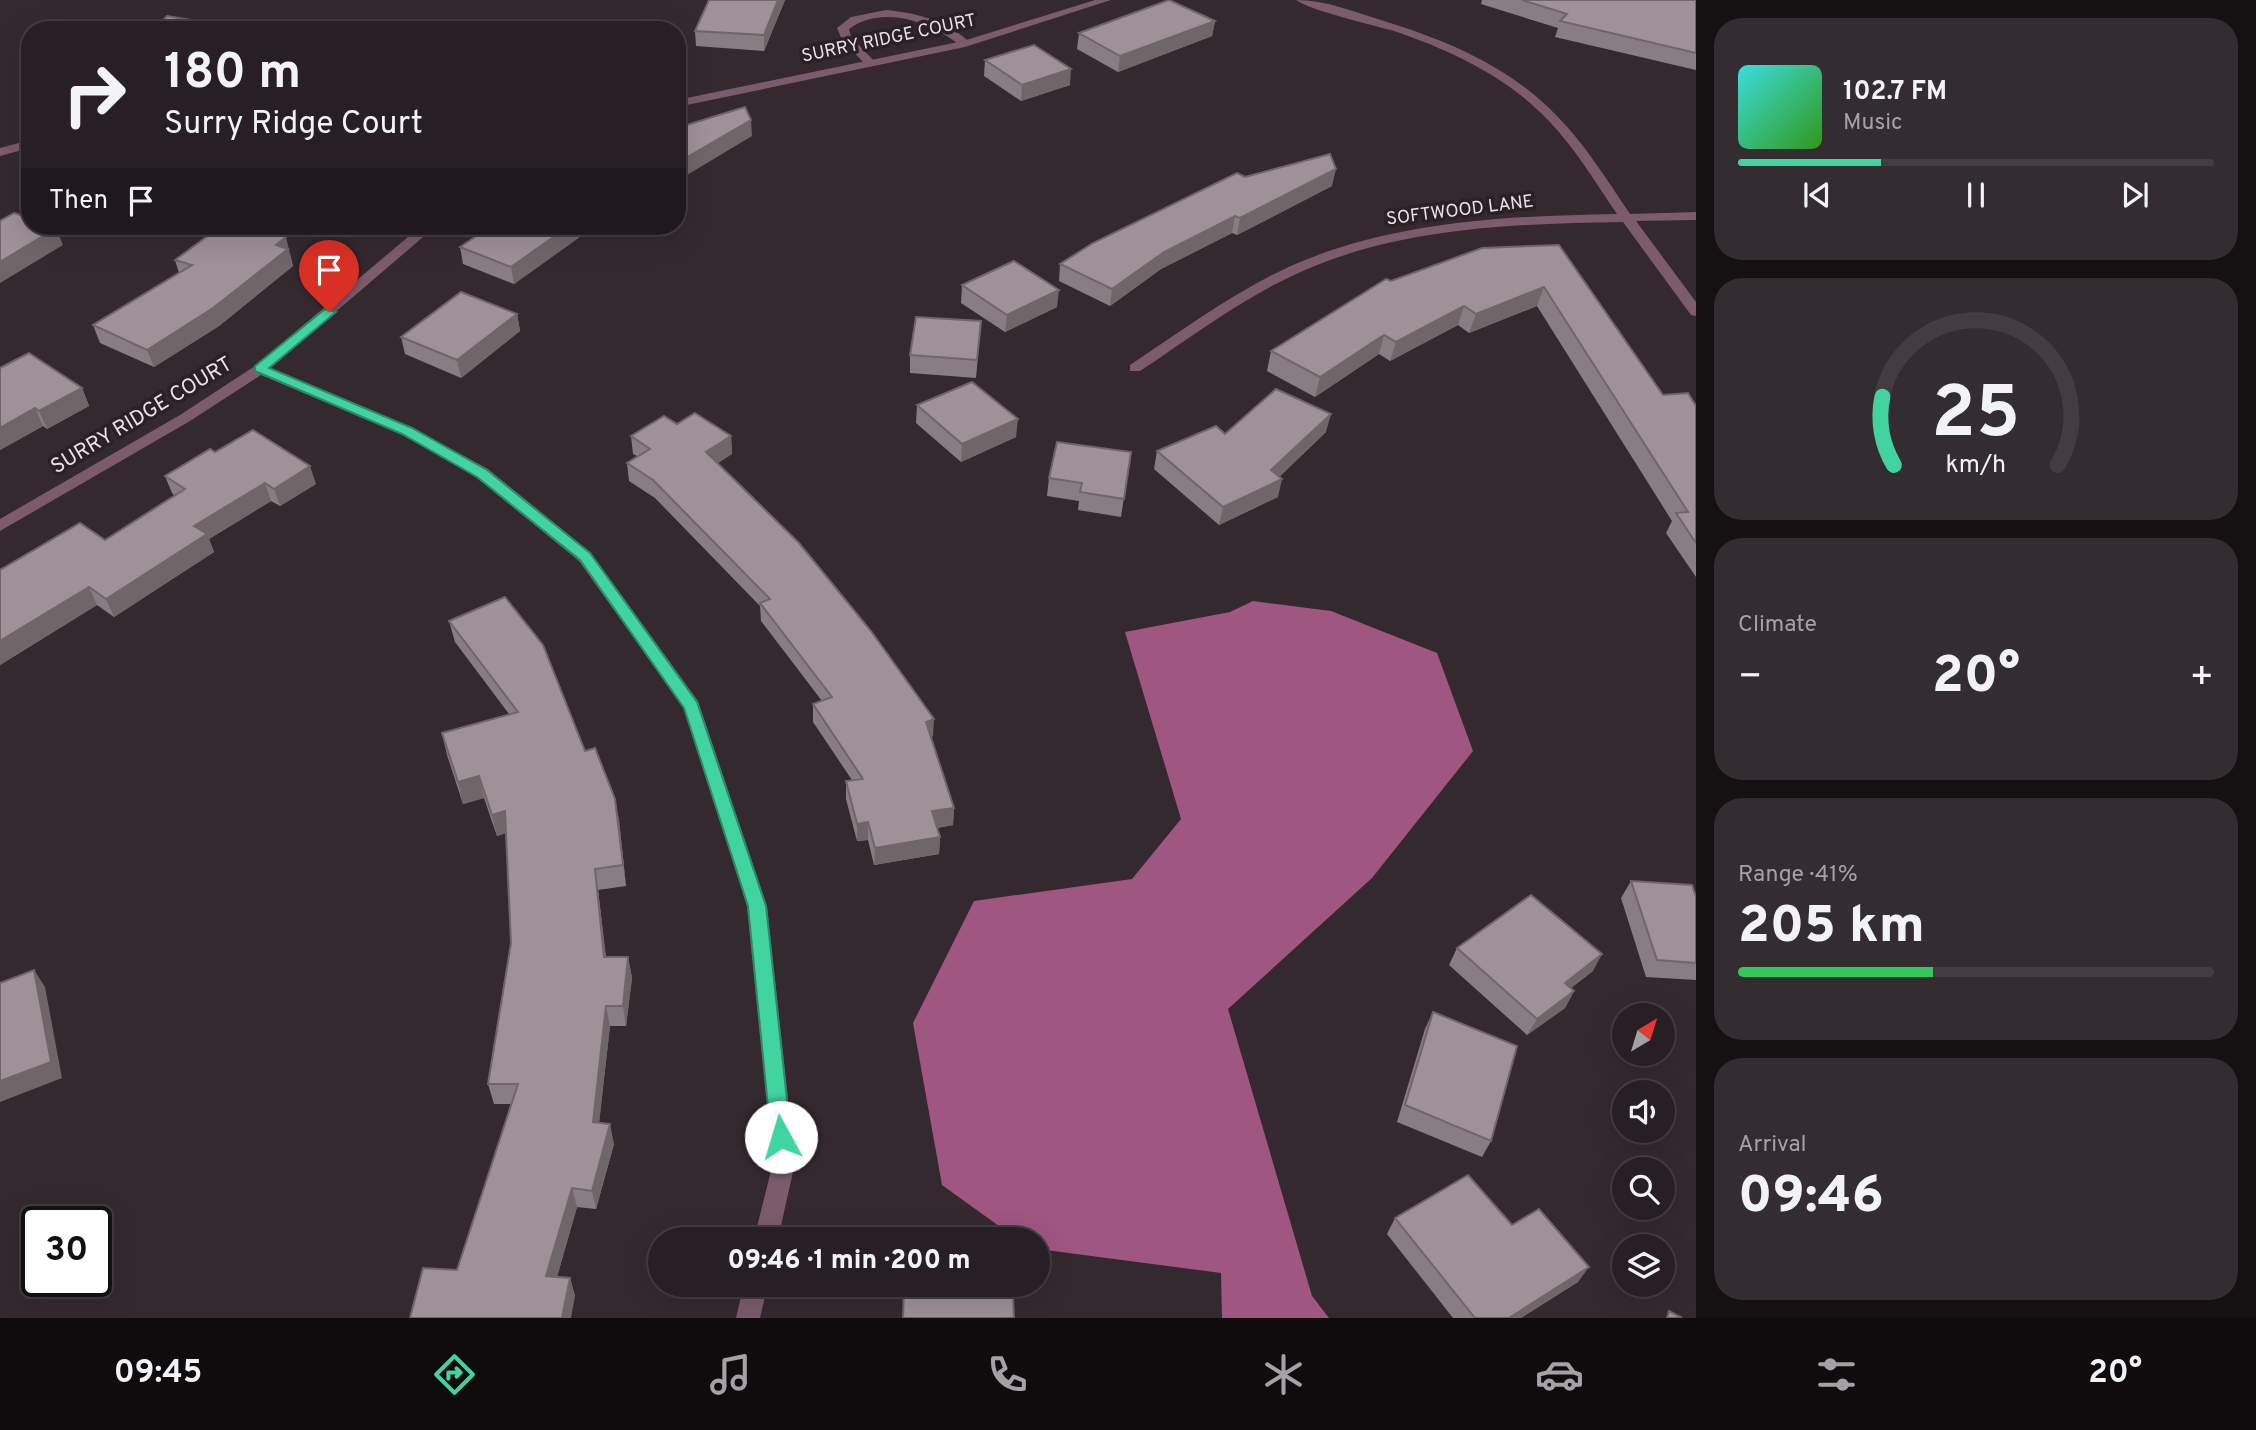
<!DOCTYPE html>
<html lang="en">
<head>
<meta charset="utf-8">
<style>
	body { margin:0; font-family:Overpass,sans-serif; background:#332c30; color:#f1f3f6; height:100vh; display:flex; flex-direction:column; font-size:26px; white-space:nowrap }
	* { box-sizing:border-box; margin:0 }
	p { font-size:23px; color:#a4a2a6 }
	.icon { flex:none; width:38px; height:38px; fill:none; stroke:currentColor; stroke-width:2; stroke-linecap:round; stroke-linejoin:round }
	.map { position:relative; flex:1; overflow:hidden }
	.details { display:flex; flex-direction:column; gap:18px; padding:18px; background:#151113; width:560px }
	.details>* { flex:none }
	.hud { position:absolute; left:21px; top:21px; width:665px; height:214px; border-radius:28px; box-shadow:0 7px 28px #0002,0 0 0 2px #433d41; background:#271f23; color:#f1f3f6; overflow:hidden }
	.needle { width:46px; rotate:38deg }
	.controls { position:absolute; left:1612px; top:1003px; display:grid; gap:14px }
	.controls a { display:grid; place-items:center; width:63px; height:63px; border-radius:50%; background:#271f23; box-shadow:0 7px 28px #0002,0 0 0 2px #433d41; font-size:35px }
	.speed { position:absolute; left:21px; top:1206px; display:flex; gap:14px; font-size:35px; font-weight:700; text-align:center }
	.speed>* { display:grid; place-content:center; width:91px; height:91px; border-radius:50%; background:#271f23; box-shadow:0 7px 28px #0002,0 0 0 2px #433d41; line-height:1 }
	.speed .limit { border:4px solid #111; border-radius:10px; background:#fff; color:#111 }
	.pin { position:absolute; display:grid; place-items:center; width:60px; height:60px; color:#fff; margin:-72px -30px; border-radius:50% 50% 50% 0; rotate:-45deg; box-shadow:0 0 7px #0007 }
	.pin .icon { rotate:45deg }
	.me { position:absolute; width:77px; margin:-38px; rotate:354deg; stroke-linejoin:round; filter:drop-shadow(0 0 5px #0008) }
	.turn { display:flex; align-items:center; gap:24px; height:147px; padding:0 28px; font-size:32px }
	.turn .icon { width:91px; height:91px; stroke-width:2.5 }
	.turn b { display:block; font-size:49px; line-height:60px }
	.then { display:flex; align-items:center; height:66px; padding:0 28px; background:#0003; gap:14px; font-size:26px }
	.big { font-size:52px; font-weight:800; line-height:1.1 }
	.details .tile { flex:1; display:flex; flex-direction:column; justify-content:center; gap:10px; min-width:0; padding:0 24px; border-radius:28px; background:#332c30 }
	.details .dial { align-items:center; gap:0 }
	.dial svg { height:182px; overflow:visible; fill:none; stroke:#433d41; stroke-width:7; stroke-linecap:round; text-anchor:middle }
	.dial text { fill:#f1f3f6; stroke:none }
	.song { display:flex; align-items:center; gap:21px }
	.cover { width:84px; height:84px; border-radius:10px; background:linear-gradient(135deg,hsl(180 70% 55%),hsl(110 70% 35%)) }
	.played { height:7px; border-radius:4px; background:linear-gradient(90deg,#41d4a1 30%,#433d41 30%) }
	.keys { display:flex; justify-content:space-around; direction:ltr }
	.heat { display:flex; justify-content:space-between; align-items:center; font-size:38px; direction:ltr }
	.charge { height:10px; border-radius:5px; background:linear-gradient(90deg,#34c759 41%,#433d41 0) }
	.trip { position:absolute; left:648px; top:1227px; width:402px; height:70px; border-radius:35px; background:#271f23; box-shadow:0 7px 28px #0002,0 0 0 2px #433d41; font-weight:800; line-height:70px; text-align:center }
	.menu { display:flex; height:112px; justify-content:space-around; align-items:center; background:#100c0e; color:#a4a2a6 }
	.menu .icon { width:49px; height:49px }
	.menu .selected { color:#41d4a1 }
	.menu b { font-size:32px; color:#f1f3f6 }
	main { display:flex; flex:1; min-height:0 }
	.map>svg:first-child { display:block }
	.water { fill:#9f5680 }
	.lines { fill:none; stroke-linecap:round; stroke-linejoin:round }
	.service { fill:#7b5b6c; fill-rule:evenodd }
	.minor { fill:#7b5b6c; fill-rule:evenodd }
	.wall { fill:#887d83 }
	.shaded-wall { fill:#6f666a }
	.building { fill:#9e9198; stroke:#6f666a; stroke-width:2 }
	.route { fill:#41d4a1; stroke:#2a8a69; stroke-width:2 }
	.labels { text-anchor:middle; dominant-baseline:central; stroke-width:7; stroke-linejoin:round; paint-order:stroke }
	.far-street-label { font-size:18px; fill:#e9e2e6; stroke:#2a2025 }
	.street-label { font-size:21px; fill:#e9e2e6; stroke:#2a2025 }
</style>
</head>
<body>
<main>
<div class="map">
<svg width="1696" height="1318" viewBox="0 0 1696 1318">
	<rect width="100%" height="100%" fill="#34292f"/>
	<path class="water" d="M 1253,601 L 1331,611 L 1437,653 L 1473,751 L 1372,878 L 1228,1009 L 1312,1296 L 1329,1318 L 1222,1318 L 1221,1273 L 1038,1249 L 1038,1239 L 1017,1239 L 942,1185 L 913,1023 L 974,901 L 1132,879 L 1181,819 L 1125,632 L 1230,612 Z"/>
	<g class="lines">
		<path class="service" d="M 886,10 C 917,13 949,21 971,44 L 961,46 C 931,22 883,4 849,29 L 851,37 L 877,64 L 867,66 L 842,40 L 837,28 L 851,17 Z"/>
		<g class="minor">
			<path d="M 1095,0 L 1111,0 L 965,47 L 677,107 L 677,100 L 963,41 Z"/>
			<path d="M 1296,0 C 1326,0 1355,12 1384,21 C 1446,40 1510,67 1556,115 C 1585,144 1607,180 1630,214 L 1696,212 L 1696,220 L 1636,221 L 1696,302 L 1696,316 L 1691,315 L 1623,222 C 1515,224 1403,227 1303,271 C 1245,296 1193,336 1140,371 L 1130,371 L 1130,365 C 1183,330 1235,291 1293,265 C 1395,221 1508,216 1617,214 C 1595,182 1575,148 1548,120 C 1507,77 1452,51 1397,32 C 1374,25 1311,11 1296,0 Z"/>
			<path d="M 30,140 L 30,148 L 0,156 L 0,148 Z"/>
			<path d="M 421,226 L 436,226 L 270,368 L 412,428 L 488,469 L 591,553 L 698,701 L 767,906 L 795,1163 L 778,1239 L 754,1239 L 773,1163 L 747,906 L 684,708 L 579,561 L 476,477 L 402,434 L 261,375 L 190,421 L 0,531 L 0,519 L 180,415 L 255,366 Z"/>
			<path d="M 744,1284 L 768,1284 L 760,1318 L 736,1318 Z"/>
		</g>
	</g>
	<g class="wall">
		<path d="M 709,0 L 785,0 L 764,51 L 696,46 L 695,31 Z"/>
		<path d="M 1482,0 L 1696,0 L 1696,70 L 1555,37 L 1558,28 L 1481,4 Z"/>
		<path d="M 1215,21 L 1212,36 L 1118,72 L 1077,49 L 1079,33 Z"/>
		<path d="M 985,60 L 1070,85 L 1021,101 L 984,76 Z"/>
		<path d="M 1245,177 L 1332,186 L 1237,235 L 1232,233 L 1161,269 L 1110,306 L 1059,281 L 1060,264 Z"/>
		<path d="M 491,226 L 595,226 L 514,284 L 463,264 L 460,247 Z"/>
		<path d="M 1559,245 L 1663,395 L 1696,406 L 1696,577 L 1666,533 L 1672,521 L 1537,306 L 1469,333 L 1458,325 L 1390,361 L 1379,354 L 1315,397 L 1267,371 L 1271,351 L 1391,281 Z"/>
		<path d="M 291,254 L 290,255 L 293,266 L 219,326 L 154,367 L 100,343 L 93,325 L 179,273 L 175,260 Z"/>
		<path d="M 962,285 L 1057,307 L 1005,332 L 961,303 Z"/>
		<path d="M 517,314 L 520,331 L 461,378 L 405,354 L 401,337 Z"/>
		<path d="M 981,321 L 976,378 L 910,373 L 910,355 Z"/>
		<path d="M 0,368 L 82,388 L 89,406 L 47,429 L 43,426 L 0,450 Z"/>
		<path d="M 917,405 L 1016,437 L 961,462 L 916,423 Z"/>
		<path d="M 677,424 L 731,436 L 732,454 L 718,463 L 933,736 L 931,737 L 954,808 L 953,825 L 937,828 L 940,837 L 939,854 L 874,865 L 868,840 L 857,841 L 846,799 L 846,781 L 852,780 L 813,722 L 813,704 L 822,701 L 761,621 L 760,606 L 655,498 L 629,481 L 627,463 L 637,456 L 633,454 L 631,436 Z"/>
		<path d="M 1326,432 L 1279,477 L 1278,497 L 1219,525 L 1154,469 L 1157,451 L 1225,434 Z"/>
		<path d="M 215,452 L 316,484 L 280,506 L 271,501 L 209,539 L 214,552 L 114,617 L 97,605 L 0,665 L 0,570 L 105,540 L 175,496 L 172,493 L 165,476 Z"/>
		<path d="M 1131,452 L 1121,517 L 1078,510 L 1079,501 L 1047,496 L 1049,478 Z"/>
		<path d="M 449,621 L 585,751 L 619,820 L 626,886 L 598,890 L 606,957 L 628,957 L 632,978 L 626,1026 L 610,1026 L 599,1123 L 614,1144 L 596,1209 L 577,1207 L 557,1277 L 570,1278 L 575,1296 L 457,1270 L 511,1104 L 494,1104 L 488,1084 L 511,943 L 506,833 L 497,836 L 484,798 L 463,804 L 447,755 L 442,733 L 509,714 L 455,642 Z"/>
		<path d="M 1631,881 L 1696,897 L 1696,980 L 1646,977 L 1621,898 Z"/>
		<path d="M 1457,948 L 1593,971 L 1571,988 L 1574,991 L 1565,1008 L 1527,1035 L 1449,965 Z"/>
		<path d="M 1433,1012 L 1491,1141 L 1482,1157 L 1397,1122 L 1425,1029 Z"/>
		<path d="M 1395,1218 L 1512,1225 L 1578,1282 L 1521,1318 L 1453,1318 L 1387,1234 Z"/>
	</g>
	<g class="shaded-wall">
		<path d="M 778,0 L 785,0 L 764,51 L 764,35 Z"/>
		<path d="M 1215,21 L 1212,36 L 1118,72 L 1120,56 Z"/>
		<path d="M 1071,69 L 1070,85 L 1021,101 L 1022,85 Z"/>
		<path d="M 751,120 L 752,136 L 677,181 L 677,163 Z"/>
		<path d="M 1336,169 L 1332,186 L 1237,235 L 1240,218 Z"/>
		<path d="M 1235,216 L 1232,233 L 1161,269 L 1110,306 L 1112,289 L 1164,252 Z"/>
		<path d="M 569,226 L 595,226 L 514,284 L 511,267 Z"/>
		<path d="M 56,228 L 63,245 L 0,283 L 0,262 Z"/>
		<path d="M 286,237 L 293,266 L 219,326 L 154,367 L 147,350 Z"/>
		<path d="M 1544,287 L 1537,306 L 1469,333 L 1476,314 Z"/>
		<path d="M 1059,290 L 1057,307 L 1005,332 L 1007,315 Z"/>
		<path d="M 1464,306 L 1458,325 L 1390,361 L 1396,342 Z"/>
		<path d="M 517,314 L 520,331 L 461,378 L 457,360 Z"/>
		<path d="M 1384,335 L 1379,354 L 1315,397 L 1320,377 Z"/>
		<path d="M 82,388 L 89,406 L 47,429 L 39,411 Z"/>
		<path d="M 35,408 L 43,426 L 0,450 L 0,428 Z"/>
		<path d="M 1331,414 L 1326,432 L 1271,485 L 1282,479 L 1278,497 L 1219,525 L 1223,507 L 1271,470 Z"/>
		<path d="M 1018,419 L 1016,437 L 961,462 L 962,444 Z"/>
		<path d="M 731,436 L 732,454 L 707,469 L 706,452 Z"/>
		<path d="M 310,466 L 316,484 L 280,506 L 274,489 Z"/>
		<path d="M 265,483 L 271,501 L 209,539 L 214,552 L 114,617 L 106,599 L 194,526 Z"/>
		<path d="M 89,587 L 97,605 L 0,665 L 0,641 Z"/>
		<path d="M 934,719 L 933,736 L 925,740 L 926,722 Z"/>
		<path d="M 479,776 L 484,798 L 463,804 L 458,782 Z"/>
		<path d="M 615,799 L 619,820 L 626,886 L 623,865 Z"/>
		<path d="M 954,808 L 953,825 L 931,829 L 932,811 Z"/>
		<path d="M 505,811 L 510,832 L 497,836 L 492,815 Z"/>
		<path d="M 868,822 L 868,840 L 857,841 L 857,824 Z"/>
		<path d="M 940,837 L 939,854 L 874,865 L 875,848 Z"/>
		<path d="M 595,869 L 598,890 L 608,978 L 604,957 Z"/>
		<path d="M 1602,954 L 1593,971 L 1555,1000 L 1565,983 Z"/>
		<path d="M 628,957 L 632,978 L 626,1026 L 623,1006 Z"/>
		<path d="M 34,970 L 45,987 L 62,1078 L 0,1102 L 0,1081 Z"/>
		<path d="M 1574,991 L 1565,1008 L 1527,1035 L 1537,1019 Z"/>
		<path d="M 606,1006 L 610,1026 L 597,1141 L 593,1122 Z"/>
		<path d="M 610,1124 L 614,1144 L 596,1209 L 592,1191 Z"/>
		<path d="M 572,1188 L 577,1207 L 552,1294 L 546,1276 Z"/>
		<path d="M 1589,1267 L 1578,1282 L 1521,1318 L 1509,1318 Z"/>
		<path d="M 570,1278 L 575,1296 L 571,1318 L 562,1318 Z"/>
	</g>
	<g class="building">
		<path d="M 709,0 L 778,0 L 764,35 L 695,31 Z"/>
		<path d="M 1169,0 L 1215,21 L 1120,56 L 1079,33 Z"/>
		<path d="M 1522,0 L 1696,0 L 1696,53 L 1560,21 L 1567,14 Z"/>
		<path d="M 167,16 L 251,30 L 153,30 Z"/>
		<path d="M 1034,45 L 1071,69 L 1022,85 L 985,60 Z"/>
		<path d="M 745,107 L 751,120 L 677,163 L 677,128 Z"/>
		<path d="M 1330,154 L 1336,169 L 1240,218 L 1235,216 L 1164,252 L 1112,289 L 1060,264 L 1093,243 L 1237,173 L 1245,177 Z"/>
		<path d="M 14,213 L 30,218 L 30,226 L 49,226 L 56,228 L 0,262 L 0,221 Z"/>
		<path d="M 221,226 L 246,226 L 286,237 L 276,245 L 288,249 L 213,308 L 147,350 L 93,325 L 192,265 L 175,260 Z"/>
		<path d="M 491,226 L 569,226 L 511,267 L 460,247 Z"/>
		<path d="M 1559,245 L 1663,395 L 1688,393 L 1696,406 L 1696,543 L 1676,513 L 1688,512 L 1544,287 L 1476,314 L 1464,306 L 1396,342 L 1384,335 L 1320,377 L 1271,351 L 1386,279 L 1391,281 L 1482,248 Z"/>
		<path d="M 1014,261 L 1059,290 L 1007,315 L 962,285 Z"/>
		<path d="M 461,292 L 517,314 L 457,360 L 401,337 Z"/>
		<path d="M 916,317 L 981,321 L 977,360 L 910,355 Z"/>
		<path d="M 29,353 L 82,388 L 39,411 L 35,408 L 0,428 L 0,368 Z"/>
		<path d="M 972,382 L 1018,419 L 962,444 L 917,405 Z"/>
		<path d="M 1276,389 L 1331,414 L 1271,470 L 1282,479 L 1223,507 L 1157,451 L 1216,426 L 1225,434 Z"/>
		<path d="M 695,413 L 731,436 L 706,452 L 799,543 L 871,631 L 934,719 L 926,722 L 954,808 L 932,811 L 940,837 L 875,848 L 868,822 L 857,824 L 846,781 L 863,779 L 813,704 L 832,697 L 760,603 L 770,599 L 653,480 L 627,463 L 650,449 L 631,436 L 664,416 L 677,424 Z"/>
		<path d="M 253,430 L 310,466 L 274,489 L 265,483 L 194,526 L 207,534 L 106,599 L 89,587 L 0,641 L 0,570 L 80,523 L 105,540 L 185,489 L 165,476 L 210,449 L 215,452 Z"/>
		<path d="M 1057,442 L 1131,452 L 1124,499 L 1080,492 L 1082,483 L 1049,478 Z"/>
		<path d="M 505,597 L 543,645 L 585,751 L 595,748 L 615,799 L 623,865 L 595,869 L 604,957 L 628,957 L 623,1006 L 606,1006 L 593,1122 L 610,1124 L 592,1191 L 572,1188 L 546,1276 L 570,1278 L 562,1318 L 410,1318 L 423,1268 L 457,1270 L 518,1084 L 488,1084 L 511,943 L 505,811 L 492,815 L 479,776 L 458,782 L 442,733 L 518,712 L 449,621 Z"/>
		<path d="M 1631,881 L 1692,885 L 1696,897 L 1696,963 L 1657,960 Z"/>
		<path d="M 1531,895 L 1602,954 L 1565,983 L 1574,991 L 1537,1019 L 1457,948 Z"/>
		<path d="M 34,970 L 51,1062 L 0,1081 L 0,983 Z"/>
		<path d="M 1433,1012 L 1517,1046 L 1491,1141 L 1405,1105 Z"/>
		<path d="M 1468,1175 L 1512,1225 L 1539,1209 L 1589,1267 L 1509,1318 L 1475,1318 L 1395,1218 Z"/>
		<path d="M 904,1288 L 1013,1295 L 1014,1318 L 903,1318 Z"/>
		<path d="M 1669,1311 L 1682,1318 L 1667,1318 Z"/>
	</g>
	<path class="route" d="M 325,309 L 336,312 L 269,368 L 412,428 L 487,470 L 590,553 L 697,702 L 766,906 L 791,1137 L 788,1144 L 781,1147 L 774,1144 L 771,1137 L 748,906 L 684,708 L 580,560 L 477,477 L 402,434 L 255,371 L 255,366 Z"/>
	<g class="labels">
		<g class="far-street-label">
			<text transform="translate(889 39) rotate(-12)">SURRY RIDGE COURT</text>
			<text transform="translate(1460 211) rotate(-7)">SOFTWOOD LANE</text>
		</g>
		<g class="street-label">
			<text transform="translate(142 416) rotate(-31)">SURRY RIDGE COURT</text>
		</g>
	</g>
</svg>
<div class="controls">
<a><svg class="needle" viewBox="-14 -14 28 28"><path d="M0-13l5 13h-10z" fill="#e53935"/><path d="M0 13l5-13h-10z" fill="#a4a2a6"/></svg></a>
<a><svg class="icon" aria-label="sound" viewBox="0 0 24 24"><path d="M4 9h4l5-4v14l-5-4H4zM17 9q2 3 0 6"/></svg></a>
<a><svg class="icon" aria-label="search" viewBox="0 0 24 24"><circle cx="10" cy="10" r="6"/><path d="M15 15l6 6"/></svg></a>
<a><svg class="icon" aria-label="layers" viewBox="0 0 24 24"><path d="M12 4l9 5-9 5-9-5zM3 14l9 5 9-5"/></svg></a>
</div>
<div class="speed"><div class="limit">30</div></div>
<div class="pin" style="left:329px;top:312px;background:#d93025"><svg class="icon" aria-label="arrive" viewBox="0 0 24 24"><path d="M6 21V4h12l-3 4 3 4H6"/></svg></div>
<svg class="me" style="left:781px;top:1137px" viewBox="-20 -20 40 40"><circle r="19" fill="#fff"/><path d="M0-13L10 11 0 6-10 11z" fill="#41d4a1"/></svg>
<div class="trip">09:46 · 1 min · 200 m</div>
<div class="hud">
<div class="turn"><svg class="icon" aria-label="right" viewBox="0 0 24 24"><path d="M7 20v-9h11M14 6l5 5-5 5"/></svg><div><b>180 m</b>Surry Ridge Court</div></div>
<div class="then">Then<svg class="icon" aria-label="arrive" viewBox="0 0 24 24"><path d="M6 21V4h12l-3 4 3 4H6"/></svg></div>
</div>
</div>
<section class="details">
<div class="tile">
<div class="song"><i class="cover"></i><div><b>102.7 FM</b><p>Music</p></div></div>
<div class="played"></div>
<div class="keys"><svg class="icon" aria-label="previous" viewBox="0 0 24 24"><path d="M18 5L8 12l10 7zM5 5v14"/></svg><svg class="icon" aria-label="pause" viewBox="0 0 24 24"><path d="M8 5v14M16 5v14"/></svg><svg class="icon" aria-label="next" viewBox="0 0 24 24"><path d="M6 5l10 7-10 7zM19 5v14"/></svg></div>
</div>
<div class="tile dial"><svg viewBox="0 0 100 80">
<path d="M14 69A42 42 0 1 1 86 69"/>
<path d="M14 69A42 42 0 0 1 9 39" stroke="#41d4a1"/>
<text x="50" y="56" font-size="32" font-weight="700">25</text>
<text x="50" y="72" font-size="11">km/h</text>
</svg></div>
<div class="tile"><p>Climate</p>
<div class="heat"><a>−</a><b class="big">20°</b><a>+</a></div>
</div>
<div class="tile"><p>Range · 41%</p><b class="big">205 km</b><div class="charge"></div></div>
<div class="tile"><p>Arrival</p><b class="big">09:46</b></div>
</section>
</main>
<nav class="menu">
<b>09:45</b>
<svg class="icon selected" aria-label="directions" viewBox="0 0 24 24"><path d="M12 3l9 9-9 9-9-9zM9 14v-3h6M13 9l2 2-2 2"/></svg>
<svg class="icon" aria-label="music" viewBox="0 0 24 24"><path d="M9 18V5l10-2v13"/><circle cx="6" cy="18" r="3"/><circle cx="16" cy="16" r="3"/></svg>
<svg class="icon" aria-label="phone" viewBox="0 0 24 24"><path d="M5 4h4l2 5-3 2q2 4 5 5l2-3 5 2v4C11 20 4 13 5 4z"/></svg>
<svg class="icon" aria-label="climate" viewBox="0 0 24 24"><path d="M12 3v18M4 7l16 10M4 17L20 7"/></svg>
<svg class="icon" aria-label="car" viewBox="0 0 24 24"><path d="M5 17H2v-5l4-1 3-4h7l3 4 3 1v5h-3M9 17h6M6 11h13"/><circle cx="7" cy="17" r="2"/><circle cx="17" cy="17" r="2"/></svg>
<svg class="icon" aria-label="filters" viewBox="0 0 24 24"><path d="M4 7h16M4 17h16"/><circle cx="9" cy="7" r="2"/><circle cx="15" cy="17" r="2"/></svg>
<b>20°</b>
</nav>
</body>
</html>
